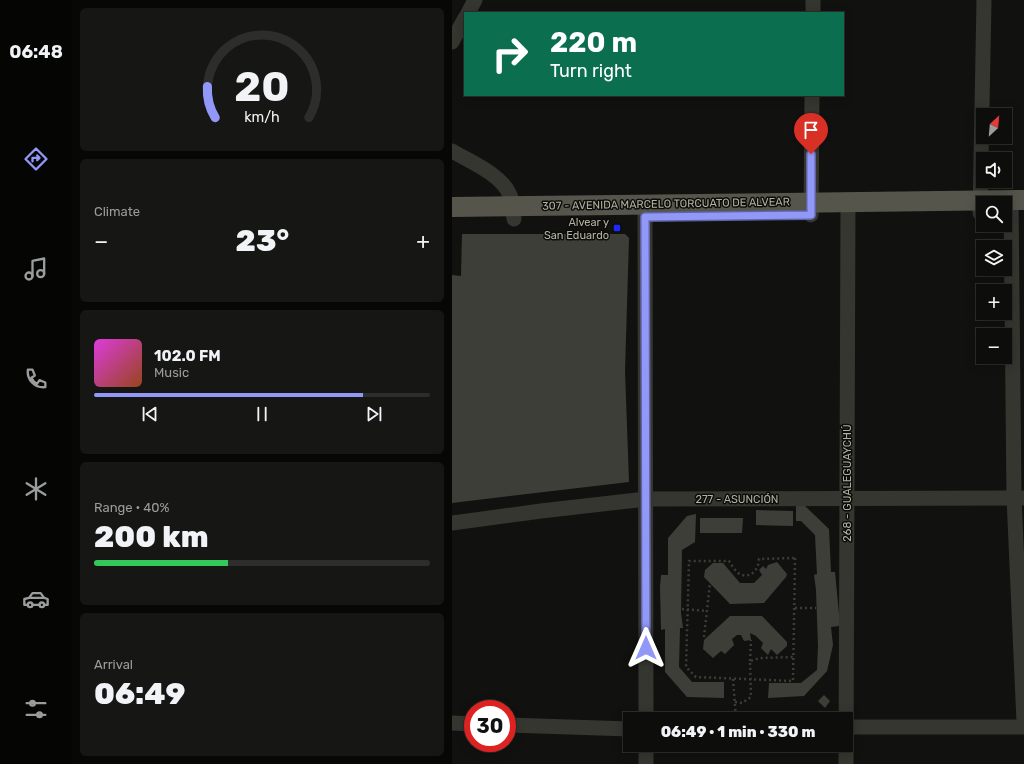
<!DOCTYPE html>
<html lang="en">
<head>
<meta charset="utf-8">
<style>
	body { margin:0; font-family:Rubik,sans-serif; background:#161614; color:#f1f3f6; height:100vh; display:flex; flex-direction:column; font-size:15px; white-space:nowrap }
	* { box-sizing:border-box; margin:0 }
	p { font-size:13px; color:#9a9c9d }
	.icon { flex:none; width:22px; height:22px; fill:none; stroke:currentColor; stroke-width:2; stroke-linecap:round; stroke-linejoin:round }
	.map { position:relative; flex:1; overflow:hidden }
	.sheet { display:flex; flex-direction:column; gap:8px; padding:8px; background:#070706; width:380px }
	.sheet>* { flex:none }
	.guide { position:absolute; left:12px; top:12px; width:380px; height:84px; border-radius:0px; box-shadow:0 2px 10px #0003,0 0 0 1px #2d2d2c; background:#0b6e4f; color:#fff; overflow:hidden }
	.needle { width:26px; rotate:26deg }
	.controls { position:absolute; left:524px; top:108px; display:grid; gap:8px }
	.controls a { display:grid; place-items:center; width:36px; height:36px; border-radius:0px; background:#0d0d0b; box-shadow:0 2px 10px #0003,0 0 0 1px #2d2d2c; font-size:20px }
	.speed { position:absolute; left:12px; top:700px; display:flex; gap:8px; font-size:20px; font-weight:700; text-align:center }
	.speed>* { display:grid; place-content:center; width:52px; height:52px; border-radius:50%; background:#0d0d0b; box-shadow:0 2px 10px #0003,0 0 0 1px #2d2d2c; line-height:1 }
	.speed .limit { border:6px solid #d22; background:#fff; color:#111 }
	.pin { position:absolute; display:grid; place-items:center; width:34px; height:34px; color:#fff; margin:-41px -17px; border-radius:50% 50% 50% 0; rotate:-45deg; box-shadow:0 0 4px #0007 }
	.pin .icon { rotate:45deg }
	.me { position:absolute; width:44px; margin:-22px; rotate:0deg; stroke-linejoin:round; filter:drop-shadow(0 0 3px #0008) }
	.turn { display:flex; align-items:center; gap:14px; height:84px; padding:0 20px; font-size:18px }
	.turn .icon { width:52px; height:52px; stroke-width:2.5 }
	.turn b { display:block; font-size:28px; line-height:34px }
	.big { font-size:30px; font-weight:800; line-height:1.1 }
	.sheet .widget { flex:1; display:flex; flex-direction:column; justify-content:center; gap:6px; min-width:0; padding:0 14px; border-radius:6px; background:#161614 }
	.sheet .dial { align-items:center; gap:0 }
	.dial svg { height:104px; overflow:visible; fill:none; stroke:#2d2d2c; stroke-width:7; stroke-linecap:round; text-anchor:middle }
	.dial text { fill:#f1f3f6; stroke:none }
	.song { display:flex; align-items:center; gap:12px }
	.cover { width:48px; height:48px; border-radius:6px; background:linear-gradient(135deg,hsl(300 70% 55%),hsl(20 70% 35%)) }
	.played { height:4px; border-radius:2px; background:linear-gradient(90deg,#9298f7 80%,#2d2d2c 80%) }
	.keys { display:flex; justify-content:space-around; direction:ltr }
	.heat { display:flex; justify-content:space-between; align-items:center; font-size:22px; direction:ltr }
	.charge { height:6px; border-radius:3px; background:linear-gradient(90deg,#34c759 40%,#2d2d2c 0) }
	.trip { position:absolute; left:171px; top:712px; width:230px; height:40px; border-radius:0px; background:#0d0d0b; box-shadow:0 2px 10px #0003,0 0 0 1px #2d2d2c; font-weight:800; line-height:40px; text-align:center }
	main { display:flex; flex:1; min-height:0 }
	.dock { display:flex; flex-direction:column; width:72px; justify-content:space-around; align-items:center; background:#050504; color:#9a9c9d }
	.dock .icon { width:28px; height:28px }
	.dock .selected { color:#9298f7 }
	.dock b { font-size:18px; color:#f1f3f6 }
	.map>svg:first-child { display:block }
	.building { fill:#3e3e39 }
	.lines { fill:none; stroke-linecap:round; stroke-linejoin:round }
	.path { stroke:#3d3d36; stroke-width:2.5; stroke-dasharray:2 3; stroke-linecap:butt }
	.minor { stroke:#353630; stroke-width:15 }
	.major { stroke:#55554c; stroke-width:20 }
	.route-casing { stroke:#5f63a1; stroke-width:10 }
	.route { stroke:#9298f7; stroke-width:7 }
	.poi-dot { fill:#1f28f9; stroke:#0c0c0b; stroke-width:1.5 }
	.labels { text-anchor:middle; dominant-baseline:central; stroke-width:3; stroke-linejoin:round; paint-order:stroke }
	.street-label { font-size:11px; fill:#b3b2a0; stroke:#0c0c0b }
	.poi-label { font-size:11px; fill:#b3b2a0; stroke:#0c0c0b; text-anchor:end }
</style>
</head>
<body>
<main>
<nav class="dock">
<b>06:48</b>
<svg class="icon selected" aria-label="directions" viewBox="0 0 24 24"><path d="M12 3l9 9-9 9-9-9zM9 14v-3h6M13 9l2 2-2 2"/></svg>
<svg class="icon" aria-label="music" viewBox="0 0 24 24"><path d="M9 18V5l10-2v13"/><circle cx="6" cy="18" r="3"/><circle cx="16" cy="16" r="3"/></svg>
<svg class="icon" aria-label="phone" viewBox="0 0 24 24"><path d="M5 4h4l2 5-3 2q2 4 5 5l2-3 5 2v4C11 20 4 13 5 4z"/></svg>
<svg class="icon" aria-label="climate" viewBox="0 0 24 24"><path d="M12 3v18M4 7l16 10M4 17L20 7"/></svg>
<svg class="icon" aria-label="car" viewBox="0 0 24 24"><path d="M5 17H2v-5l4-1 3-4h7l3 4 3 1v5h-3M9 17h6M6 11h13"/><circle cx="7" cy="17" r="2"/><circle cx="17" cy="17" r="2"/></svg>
<svg class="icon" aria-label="filters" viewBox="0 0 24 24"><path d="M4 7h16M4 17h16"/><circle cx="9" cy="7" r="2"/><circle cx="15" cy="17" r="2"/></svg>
</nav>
<section class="sheet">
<div class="widget dial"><svg viewBox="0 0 100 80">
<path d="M14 69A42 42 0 1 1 86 69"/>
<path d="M14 69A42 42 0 0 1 8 45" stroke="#9298f7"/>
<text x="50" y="56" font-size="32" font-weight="700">20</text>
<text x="50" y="72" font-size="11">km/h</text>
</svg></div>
<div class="widget"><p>Climate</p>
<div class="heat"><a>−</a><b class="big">23°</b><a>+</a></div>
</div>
<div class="widget">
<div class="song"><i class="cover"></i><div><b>102.0 FM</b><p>Music</p></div></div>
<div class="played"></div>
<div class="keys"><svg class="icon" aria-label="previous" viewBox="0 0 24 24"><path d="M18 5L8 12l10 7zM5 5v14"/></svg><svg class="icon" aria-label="pause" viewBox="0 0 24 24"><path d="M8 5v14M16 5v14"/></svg><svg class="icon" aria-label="next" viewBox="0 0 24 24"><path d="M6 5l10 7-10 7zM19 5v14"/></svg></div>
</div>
<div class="widget"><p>Range · 40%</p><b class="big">200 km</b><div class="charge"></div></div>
<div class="widget"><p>Arrival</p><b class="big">06:49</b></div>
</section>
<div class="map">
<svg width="572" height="764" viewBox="0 0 572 764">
	<rect width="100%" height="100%" fill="#11110f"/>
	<g class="building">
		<path d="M 10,234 L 173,234 L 177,238 L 173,371 L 177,482 L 0,503 L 0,275 L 9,276 Z"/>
		<path d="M 344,505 L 353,506 L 377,529 L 379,572 L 383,572 L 387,614 L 387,626 L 379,627 L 381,645 L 375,671 L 352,696 L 316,698 L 317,683 L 349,683 L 365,670 L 366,646 L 364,590 L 362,575 L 365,574 L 363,535 L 349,521 L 344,521 Z"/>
		<path d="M 304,510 L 341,511 L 341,526 L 304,525 Z"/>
		<path d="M 244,514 L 243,542 L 230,550 L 229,613 L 231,628 L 228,628 L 227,667 L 240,682 L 272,682 L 272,698 L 235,697 L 213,672 L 213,629 L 209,630 L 208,587 L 209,575 L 216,575 L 216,538 L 235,516 Z"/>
		<path d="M 248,518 L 291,518 L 290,533 L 248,533 Z"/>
		<path d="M 325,562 L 335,574 L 334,577 L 312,603 L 278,604 L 252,577 L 253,570 L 261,563 L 271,563 L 288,583 L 302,583 L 310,575 L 307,570 L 311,566 L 314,569 L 316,565 Z"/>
		<path d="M 278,616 L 310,616 L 335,642 L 335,646 L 325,655 L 319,649 L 316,655 L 309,648 L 311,643 L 304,636 L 298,633 L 299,640 L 292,641 L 289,635 L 285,635 L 280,639 L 282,645 L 273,654 L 269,651 L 261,658 L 251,649 L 252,640 Z"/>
		<path d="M 372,695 L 378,701 L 373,708 L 366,701 Z"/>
	</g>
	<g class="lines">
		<g class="path">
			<path d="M 343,558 L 341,681 L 244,677 L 234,667 L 237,561 L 277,561 C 280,566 284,573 290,575 C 301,578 307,567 307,559 Z"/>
			<path d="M 343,608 L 364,608"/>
			<path d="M 230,609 L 255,611"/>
			<path d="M 252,637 L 258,583"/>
			<path d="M 298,661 L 299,640"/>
			<path d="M 281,679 L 284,719"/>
			<path d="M 283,702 L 290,703 L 299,697 L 298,661 L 308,658 L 342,657"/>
		</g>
		<g class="minor">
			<path d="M 16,13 L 23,0"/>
			<path d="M 361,13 L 361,0"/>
			<path d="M 0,42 L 13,18"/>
			<path d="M 0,151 C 19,162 49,174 58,195 C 61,202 61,212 62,219"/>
			<path d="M 559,200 L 562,498 L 572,722"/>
			<path d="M 193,205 L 194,719"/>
			<path d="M 528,213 L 532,0"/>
			<path d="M 359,215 L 360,95"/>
			<path d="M 0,523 L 89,511 L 194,499 L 572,498"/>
			<path d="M 0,723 L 21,724"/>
			<path d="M 55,725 L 178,729"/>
			<path d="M 394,727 L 572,727"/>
			<path d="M 194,745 L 194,764"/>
			<path d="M 394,764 L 396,202"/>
		</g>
		<path class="major" d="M 0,207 L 572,200"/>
	</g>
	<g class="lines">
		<defs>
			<path id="route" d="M 194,648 L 193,217 L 359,215 L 359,154"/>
		</defs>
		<use href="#route" class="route-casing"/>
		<use href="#route" class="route"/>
	</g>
	<rect class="poi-dot" x="161" y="224" width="8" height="8" rx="2"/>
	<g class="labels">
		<g class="street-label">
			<text transform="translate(214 204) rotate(-1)">307 - AVENIDA MARCELO TORCUATO DE ALVEAR</text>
			<text transform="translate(395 483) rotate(-90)">268 - GUALEGUAYCHÚ</text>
			<text x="285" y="499">277 - ASUNCIÓN</text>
		</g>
		<g class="poi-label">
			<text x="157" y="222">Alvear y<tspan x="157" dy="13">San Eduardo</tspan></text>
		</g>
	</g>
</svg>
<div class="controls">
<a><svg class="needle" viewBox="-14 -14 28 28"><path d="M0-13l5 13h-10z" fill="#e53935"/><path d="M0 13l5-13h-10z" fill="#9a9c9d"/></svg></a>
<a><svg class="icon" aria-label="sound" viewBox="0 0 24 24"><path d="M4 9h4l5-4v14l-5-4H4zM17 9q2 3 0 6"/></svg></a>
<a><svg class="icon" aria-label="search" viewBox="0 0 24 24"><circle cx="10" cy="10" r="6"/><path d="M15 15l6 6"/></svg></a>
<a><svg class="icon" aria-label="layers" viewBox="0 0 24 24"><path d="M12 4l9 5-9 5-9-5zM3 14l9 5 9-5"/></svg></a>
<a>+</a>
<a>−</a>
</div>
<div class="speed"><div class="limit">30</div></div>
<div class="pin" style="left:359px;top:154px;background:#d93025"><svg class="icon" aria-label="arrive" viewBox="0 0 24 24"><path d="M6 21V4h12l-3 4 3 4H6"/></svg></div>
<svg class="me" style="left:194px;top:648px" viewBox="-20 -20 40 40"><path d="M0-17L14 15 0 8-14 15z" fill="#9298f7" stroke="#fff" stroke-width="4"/></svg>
<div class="trip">06:49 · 1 min · 330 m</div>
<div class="guide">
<div class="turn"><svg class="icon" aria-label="right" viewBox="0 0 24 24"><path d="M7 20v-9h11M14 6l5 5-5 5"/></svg><div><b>220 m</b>Turn right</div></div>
</div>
</div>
</main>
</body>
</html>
